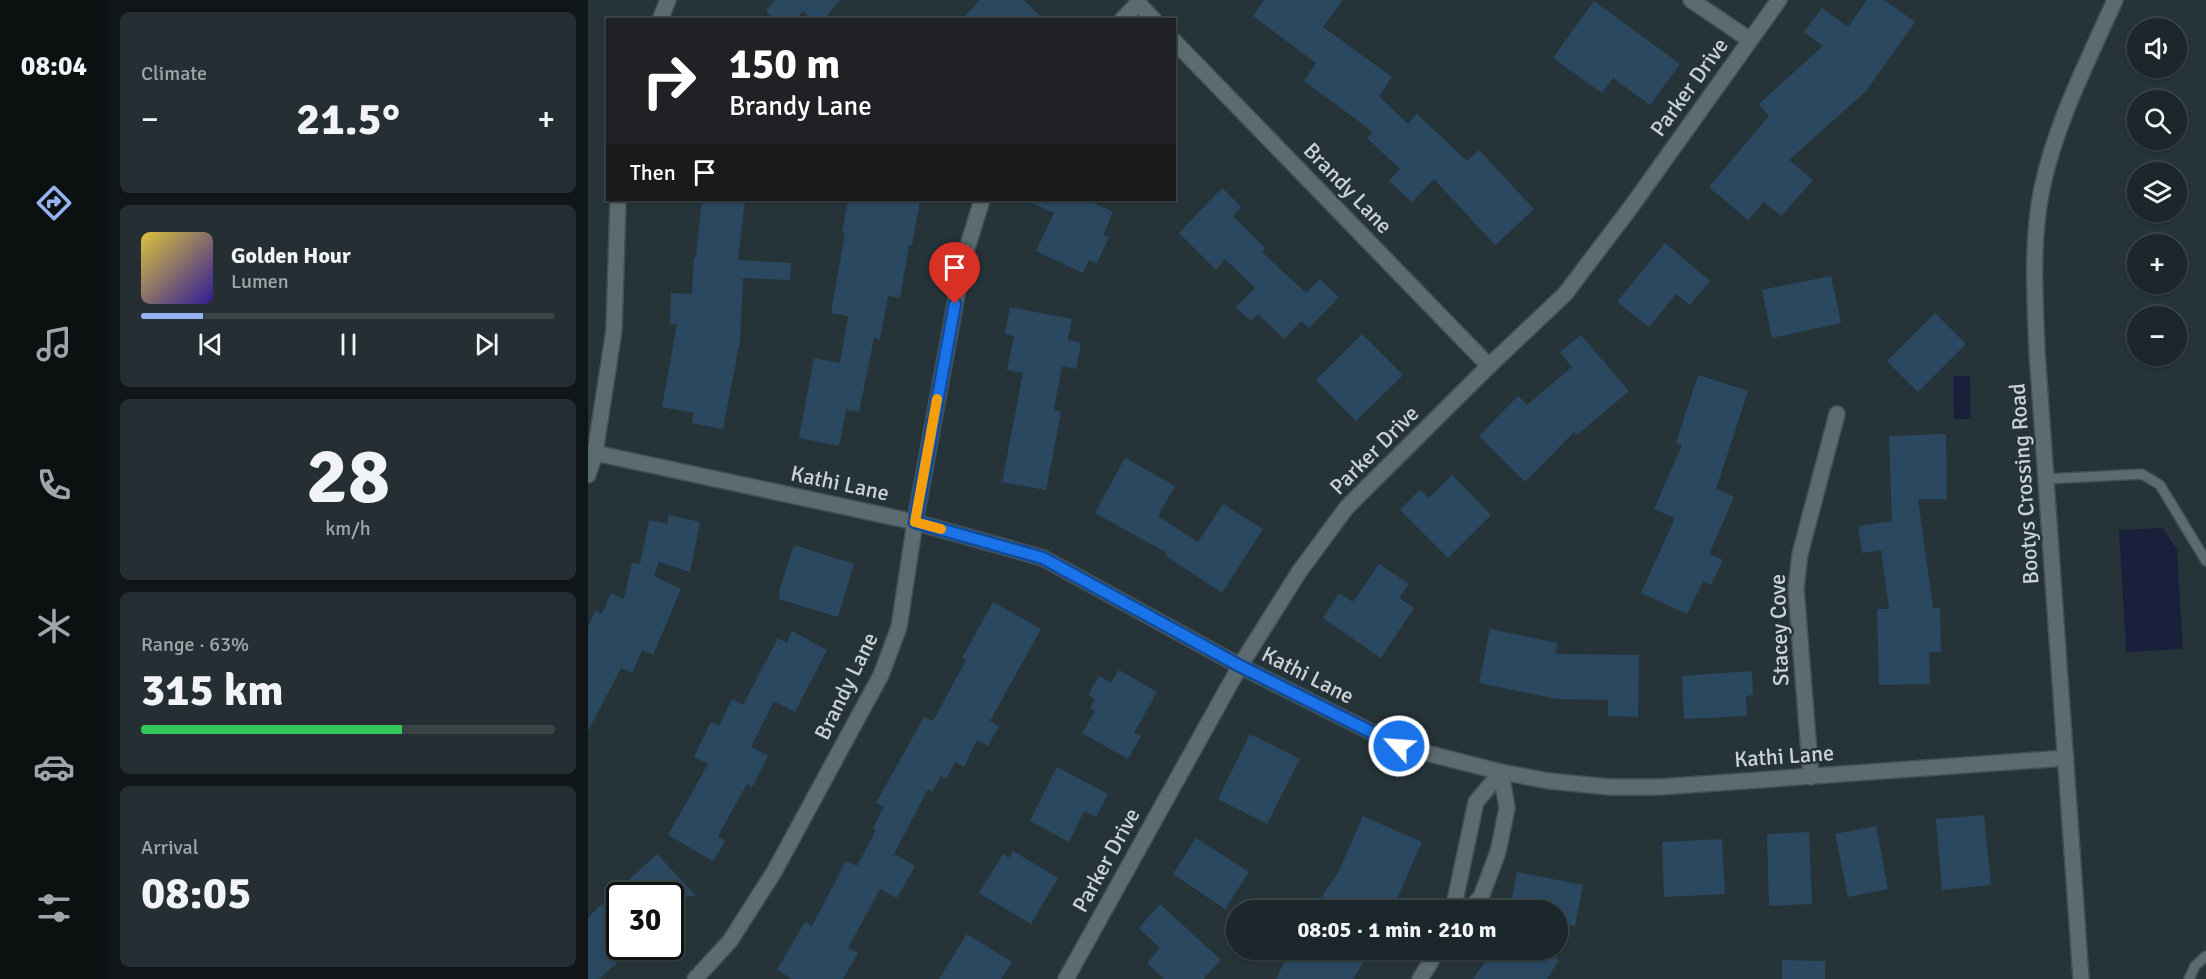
<!DOCTYPE html>
<html lang="en">
<head>
<meta charset="utf-8">
<style>
	body { margin:0; font-family:Signika,sans-serif; background:#252f33; color:#f1f3f6; height:100vh; display:flex; flex-direction:column; font-size:22px; white-space:nowrap }
	* { box-sizing:border-box; margin:0 }
	p { font-size:20px; color:#a0a5a9 }
	.icon { flex:none; width:33px; height:33px; fill:none; stroke:currentColor; stroke-width:2; stroke-linecap:round; stroke-linejoin:round }
	.map { position:relative; flex:1; overflow:hidden }
	.side { display:flex; flex-direction:column; gap:12px; padding:12px; background:#0f1518; width:480px }
	.side>* { flex:none }
	.guide { position:absolute; left:18px; top:18px; width:570px; height:183px; border-radius:0px; box-shadow:0 2px 4px #0004,0 0 0 2px #3a4447; background:#202124; color:#fff; overflow:hidden }
	.tools { position:absolute; left:1539px; top:18px; display:grid; gap:12px }
	.tools a { display:grid; place-items:center; width:60px; height:60px; border-radius:50%; background:#1c272b; box-shadow:0 2px 4px #0004,0 0 0 2px #3a4447; font-size:30px }
	.speed { position:absolute; left:18px; top:882px; display:flex; gap:12px; font-size:30px; font-weight:700; text-align:center }
	.speed>* { display:grid; place-content:center; width:78px; height:78px; border-radius:50%; background:#1c272b; box-shadow:0 2px 4px #0004,0 0 0 2px #3a4447; line-height:1 }
	.speed .limit { border:3px solid #111; border-radius:9px; background:#fff; color:#111 }
	.pin { position:absolute; display:grid; place-items:center; width:51px; height:51px; color:#fff; margin:-62px -26px; border-radius:50% 50% 50% 0; rotate:-45deg; box-shadow:0 0 6px #0007 }
	.pin .icon { rotate:45deg }
	.me { position:absolute; width:66px; margin:-33px; rotate:296deg; stroke-linejoin:round; filter:drop-shadow(0 0 4px #0008) }
	.turn { display:flex; align-items:center; gap:21px; height:126px; padding:0 24px; font-size:27px }
	.turn .icon { width:78px; height:78px; stroke-width:2.5 }
	.turn b { display:block; font-size:42px; line-height:51px }
	.then { display:flex; align-items:center; height:57px; padding:0 24px; background:#0003; gap:12px; font-size:22px }
	.big { font-size:45px; font-weight:700; line-height:1.1 }
	.side .tile { flex:1; display:flex; flex-direction:column; justify-content:center; gap:9px; min-width:0; padding:0 21px; border-radius:9px; background:#252f33 }
	.side .dial { align-items:center; gap:0 }
	.dial b { font-size:78px; line-height:1 }
	.song { display:flex; align-items:center; gap:18px }
	.cover { width:72px; height:72px; border-radius:9px; background:linear-gradient(135deg,hsl(50 70% 55%),hsl(250 70% 35%)) }
	.played { height:6px; border-radius:3px; background:linear-gradient(90deg,#95b2f1 15%,#3a4447 15%) }
	.keys { display:flex; justify-content:space-around; direction:ltr }
	.heat { display:flex; justify-content:space-between; align-items:center; font-size:33px; direction:ltr }
	.charge { height:9px; border-radius:4px; background:linear-gradient(90deg,#34c759 63%,#3a4447 0) }
	.trip { position:absolute; left:638px; top:900px; width:342px; height:60px; border-radius:30px; background:#1c272b; box-shadow:0 2px 4px #0004,0 0 0 2px #3a4447; font-weight:700; line-height:60px; text-align:center }
	main { display:flex; flex:1; min-height:0 }
	.tabs { display:flex; flex-direction:column; width:108px; justify-content:space-around; align-items:center; background:#0b1011; color:#a0a5a9 }
	.tabs .icon { width:42px; height:42px }
	.tabs .selected { color:#95b2f1 }
	.tabs b { font-size:27px; color:#f1f3f6 }
	.map>svg:first-child { display:block }
	.water { fill:#19203c }
	.building { fill:#2b4861 }
	.lines { fill:none; stroke-linecap:round; stroke-linejoin:round }
	.lane-casing { stroke:#434f53; stroke-width:12 }
	.street-casing { stroke:#434f53; stroke-width:18 }
	.secondary-casing { stroke:#434f53; stroke-width:18 }
	.lane { stroke:#5b6b70; stroke-width:9 }
	.street { stroke:#5b6b70; stroke-width:15 }
	.secondary { stroke:#5b6b70; stroke-width:15 }
	.route-casing { stroke:#114b97; stroke-width:15 }
	.route { stroke:#1a73e8; stroke-width:10 }
	.slow { stroke:#f59e0b; stroke-width:10 }
	.labels { text-anchor:middle; dominant-baseline:central; stroke-width:5; stroke-linejoin:round; paint-order:stroke }
	.street-label { font-size:22px; fill:#cad3d6; stroke:#263439 }
</style>
</head>
<body>
<main>
<nav class="tabs">
<b>08:04</b>
<svg class="icon selected" aria-label="directions" viewBox="0 0 24 24"><path d="M12 3l9 9-9 9-9-9zM9 14v-3h6M13 9l2 2-2 2"/></svg>
<svg class="icon" aria-label="music" viewBox="0 0 24 24"><path d="M9 18V5l10-2v13"/><circle cx="6" cy="18" r="3"/><circle cx="16" cy="16" r="3"/></svg>
<svg class="icon" aria-label="phone" viewBox="0 0 24 24"><path d="M5 4h4l2 5-3 2q2 4 5 5l2-3 5 2v4C11 20 4 13 5 4z"/></svg>
<svg class="icon" aria-label="climate" viewBox="0 0 24 24"><path d="M12 3v18M4 7l16 10M4 17L20 7"/></svg>
<svg class="icon" aria-label="car" viewBox="0 0 24 24"><path d="M5 17H2v-5l4-1 3-4h7l3 4 3 1v5h-3M9 17h6M6 11h13"/><circle cx="7" cy="17" r="2"/><circle cx="17" cy="17" r="2"/></svg>
<svg class="icon" aria-label="filters" viewBox="0 0 24 24"><path d="M4 7h16M4 17h16"/><circle cx="9" cy="7" r="2"/><circle cx="15" cy="17" r="2"/></svg>
</nav>
<section class="side">
<div class="tile"><p>Climate</p>
<div class="heat"><a>−</a><b class="big">21.5°</b><a>+</a></div>
</div>
<div class="tile">
<div class="song"><i class="cover"></i><div><b>Golden Hour</b><p>Lumen</p></div></div>
<div class="played"></div>
<div class="keys"><svg class="icon" aria-label="previous" viewBox="0 0 24 24"><path d="M18 5L8 12l10 7zM5 5v14"/></svg><svg class="icon" aria-label="pause" viewBox="0 0 24 24"><path d="M8 5v14M16 5v14"/></svg><svg class="icon" aria-label="next" viewBox="0 0 24 24"><path d="M6 5l10 7-10 7zM19 5v14"/></svg></div>
</div>
<div class="tile dial"><b>28</b><p>km/h</p></div>
<div class="tile"><p>Range · 63%</p><b class="big">315 km</b><div class="charge"></div></div>
<div class="tile"><p>Arrival</p><b class="big">08:05</b></div>
</section>
<div class="map">
<svg width="1618" height="979" viewBox="0 0 1618 979">
	<rect width="100%" height="100%" fill="#263439"/>
	<g class="water">
		<path d="M 1365,376 L 1382,376 L 1383,419 L 1366,419 Z"/>
		<path d="M 1575,528 L 1589,549 L 1595,649 L 1538,652 L 1531,530 Z"/>
	</g>
	<g class="building">
		<path d="M 187,0 L 252,0 L 235,20 L 224,20 L 215,11 L 207,20 L 187,20 L 178,11 Z"/>
		<path d="M 392,0 L 436,0 L 456,20 L 373,20 Z"/>
		<path d="M 676,0 L 755,0 L 735,27 L 804,77 L 791,96 L 820,124 L 829,114 L 879,161 L 891,150 L 946,209 L 907,245 L 846,179 L 824,202 L 801,181 L 812,169 L 779,138 L 785,132 L 716,81 L 728,63 L 665,16 Z"/>
		<path d="M 1279,0 L 1296,0 L 1327,22 L 1278,91 L 1201,160 L 1225,180 L 1193,216 L 1176,202 L 1160,220 L 1121,187 L 1181,116 L 1171,104 L 1235,46 L 1216,32 L 1234,8 L 1260,27 Z"/>
		<path d="M 1006,1 L 1092,64 L 1062,105 L 1025,78 L 1014,93 L 965,58 Z"/>
		<path d="M 634,188 L 653,207 L 645,216 L 677,248 L 674,252 L 718,293 L 732,279 L 751,297 L 721,328 L 713,321 L 696,339 L 670,314 L 663,321 L 648,307 L 667,288 L 637,259 L 628,270 L 591,233 Z"/>
		<path d="M 114,200 L 157,200 L 150,260 L 203,263 L 202,280 L 155,278 L 152,340 L 135,429 L 104,423 L 106,413 L 74,407 L 89,324 L 82,324 L 83,293 L 104,294 L 106,257 L 108,257 Z"/>
		<path d="M 260,200 L 332,200 L 324,245 L 321,245 L 312,298 L 300,296 L 292,340 L 286,338 L 271,412 L 258,410 L 251,446 L 211,438 L 226,358 L 252,363 L 260,316 L 243,313 L 257,233 L 254,233 Z"/>
		<path d="M 437,200 L 499,200 L 525,212 L 515,235 L 521,237 L 509,263 L 501,260 L 495,273 L 448,251 L 466,213 Z"/>
		<path d="M 1077,243 L 1122,281 L 1102,305 L 1088,294 L 1061,327 L 1029,302 Z"/>
		<path d="M 1243,276 L 1253,323 L 1184,338 L 1174,290 Z"/>
		<path d="M 422,307 L 484,319 L 480,340 L 493,343 L 488,369 L 474,366 L 466,410 L 473,412 L 458,490 L 414,482 L 435,373 L 419,370 L 426,336 L 417,334 Z"/>
		<path d="M 1347,313 L 1378,344 L 1330,392 L 1299,361 Z"/>
		<path d="M 774,334 L 815,375 L 768,421 L 728,380 Z"/>
		<path d="M 993,335 L 1041,391 L 989,435 L 986,432 L 937,482 L 891,436 L 930,396 L 939,405 L 984,367 L 972,352 Z"/>
		<path d="M 1110,375 L 1160,391 L 1128,489 L 1146,497 L 1121,554 L 1135,560 L 1123,585 L 1115,581 L 1099,614 L 1053,593 L 1087,518 L 1066,509 L 1094,445 L 1088,443 Z"/>
		<path d="M 1358,434 L 1359,499 L 1330,499 L 1345,608 L 1352,608 L 1353,652 L 1341,652 L 1342,684 L 1291,685 L 1289,609 L 1301,609 L 1293,550 L 1274,553 L 1270,526 L 1304,521 L 1301,436 Z"/>
		<path d="M 537,458 L 587,486 L 570,516 L 610,542 L 635,504 L 675,529 L 634,593 L 578,556 L 579,553 L 507,513 Z"/>
		<path d="M 864,475 L 903,515 L 860,558 L 812,510 L 832,490 L 841,498 Z"/>
		<path d="M 81,515 L 112,522 L 102,572 L 71,562 L 66,576 L 93,589 L 65,655 L 54,650 L 44,673 L 33,668 L 0,731 L 0,627 L 7,611 L 14,614 L 23,593 L 36,599 L 44,563 L 52,564 L 61,520 L 79,524 Z"/>
		<path d="M 206,545 L 266,564 L 250,617 L 191,599 L 191,591 Z"/>
		<path d="M 791,564 L 821,584 L 811,598 L 826,608 L 793,658 L 735,618 L 751,593 L 765,602 Z"/>
		<path d="M 405,602 L 453,629 L 402,721 L 411,726 L 400,746 L 389,740 L 376,767 L 367,762 L 358,779 L 353,776 L 344,792 L 340,789 L 306,854 L 327,866 L 309,898 L 292,889 L 260,948 L 270,953 L 255,979 L 204,979 L 189,970 L 217,922 L 224,926 L 258,861 L 269,866 L 288,830 L 285,828 L 296,807 L 288,803 L 336,717 L 345,721 L 378,660 L 374,658 Z"/>
		<path d="M 902,629 L 970,643 L 967,654 L 1051,655 L 1050,717 L 1020,716 L 1020,700 L 969,699 L 891,683 Z"/>
		<path d="M 204,631 L 239,650 L 207,712 L 186,701 L 163,747 L 180,756 L 164,787 L 159,784 L 130,836 L 137,841 L 125,861 L 80,835 L 120,764 L 106,757 L 123,722 L 131,726 L 144,699 L 155,705 L 190,638 L 199,643 Z"/>
		<path d="M 531,670 L 569,692 L 546,733 L 553,736 L 540,759 L 494,733 L 507,711 L 502,708 L 507,699 L 500,695 L 511,676 L 523,683 Z"/>
		<path d="M 1164,671 L 1165,695 L 1158,696 L 1159,716 L 1096,719 L 1094,676 Z"/>
		<path d="M 662,734 L 712,759 L 679,824 L 630,799 Z"/>
		<path d="M 469,767 L 520,794 L 508,817 L 496,811 L 481,842 L 442,821 Z"/>
		<path d="M 1396,815 L 1403,885 L 1354,890 L 1348,819 Z"/>
		<path d="M 775,816 L 834,842 L 804,910 L 742,910 L 730,902 L 751,871 Z"/>
		<path d="M 1288,826 L 1300,889 L 1260,897 L 1247,834 Z"/>
		<path d="M 1221,832 L 1224,904 L 1181,906 L 1179,834 Z"/>
		<path d="M 608,838 L 661,872 L 637,909 L 585,874 Z"/>
		<path d="M 1134,839 L 1137,894 L 1076,897 L 1074,842 Z"/>
		<path d="M 425,851 L 470,878 L 443,924 L 391,893 L 415,854 L 421,858 Z"/>
		<path d="M 69,854 L 108,896 L 100,896 L 82,912 L 82,896 L 32,896 L 32,946 L 48,946 L 11,979 L 0,979 L 0,917 Z"/>
		<path d="M 929,872 L 995,885 L 987,926 L 969,923 L 969,910 L 922,910 Z"/>
		<path d="M 572,904 L 633,960 L 615,979 L 576,979 L 559,963 L 572,948 L 551,928 Z"/>
		<path d="M 379,934 L 424,962 L 413,979 L 351,979 Z"/>
		<path d="M 702,950 L 783,950 L 765,979 L 688,979 Z"/>
		<path d="M 905,950 L 956,950 L 971,960 L 959,979 L 885,979 Z"/>
		<path d="M 1194,960 L 1237,961 L 1237,979 L 1194,979 Z"/>
	</g>
	<g class="lines">
		<defs>
			<g id="lane">
				<path d="M 1458,479 L 1554,474 L 1572,485 L 1618,561"/>
				<path d="M 1601,979 L 1607,966 L 1618,956"/>
			</g>
			<g id="street">
				<path d="M 1103,0 L 1162,40"/>
				<path d="M 72,20 L 80,0"/>
				<path d="M 534,20 L 550,3 L 566,20"/>
				<path d="M 586,41 L 901,366"/>
				<path d="M 7,453 L 327,522 L 455,558 L 652,666 L 811,746 L 913,772 L 961,781 L 1021,787 L 1072,787 L 1478,758"/>
				<path d="M 0,475 L 7,453 L 26,330 L 30,200"/>
				<path d="M 1223,777 L 1208,589 L 1212,554 L 1249,414"/>
				<path d="M 865,910 L 888,802 L 913,772"/>
				<path d="M 880,910 L 893,897 L 910,852 L 919,808 L 913,772"/>
				<path d="M 107,979 L 142,941 L 186,872 L 293,675 L 311,627 L 327,522 L 375,261 L 394,200"/>
				<path d="M 478,979 L 652,666 L 711,572 L 759,507 L 901,366 L 977,294 L 1043,207 L 1191,0"/>
				<path d="M 832,979 L 850,950"/>
			</g>
			<path id="secondary" d="M 1493,979 L 1449,352 C 1447,297 1443,242 1454,188 C 1468,122 1500,61 1527,0"/>
		</defs>
		<use href="#lane" class="lane-casing"/>
		<use href="#street" class="street-casing"/>
		<use href="#secondary" class="secondary-casing"/>
		<use href="#lane" class="lane"/>
		<use href="#street" class="street"/>
		<use href="#secondary" class="secondary"/>
	</g>
	<g class="lines">
		<defs>
			<path id="route" d="M 367,304 L 327,522 L 455,558 L 652,666 L 811,746"/>
		</defs>
		<use href="#route" class="route-casing"/>
		<use href="#route" class="route"/>
		<path class="slow" d="M 349,399 L 327,522 L 353,529"/>
	</g>
	<g class="labels">
		<g class="street-label">
			<text transform="translate(1101 87) rotate(-54)">Parker Drive</text>
			<text transform="translate(760 188) rotate(46)">Brandy Lane</text>
			<text transform="translate(786 450) rotate(-45)">Parker Drive</text>
			<text transform="translate(252 483) rotate(12)">Kathi Lane</text>
			<text transform="translate(1436 484) rotate(-94)">Bootys Crossing Road</text>
			<text transform="translate(1191 630) rotate(-92)">Stacey Cove</text>
			<text transform="translate(720 675) rotate(27)">Kathi Lane</text>
			<text transform="translate(258 686) rotate(-64)">Brandy Lane</text>
			<text transform="translate(1196 756) rotate(-4)">Kathi Lane</text>
			<text transform="translate(518 860) rotate(-61)">Parker Drive</text>
		</g>
	</g>
</svg>
<div class="tools">
<a><svg class="icon" aria-label="sound" viewBox="0 0 24 24"><path d="M4 9h4l5-4v14l-5-4H4zM17 9q2 3 0 6"/></svg></a>
<a><svg class="icon" aria-label="search" viewBox="0 0 24 24"><circle cx="10" cy="10" r="6"/><path d="M15 15l6 6"/></svg></a>
<a><svg class="icon" aria-label="layers" viewBox="0 0 24 24"><path d="M12 4l9 5-9 5-9-5zM3 14l9 5 9-5"/></svg></a>
<a>+</a>
<a>−</a>
</div>
<div class="speed"><div class="limit">30</div></div>
<div class="pin" style="left:367px;top:304px;background:#d93025"><svg class="icon" aria-label="arrive" viewBox="0 0 24 24"><path d="M6 21V4h12l-3 4 3 4H6"/></svg></div>
<svg class="me" style="left:811px;top:746px" viewBox="-20 -20 40 40"><circle r="17" fill="#1a73e8" stroke="#fff" stroke-width="3"/><path d="M0-11L8 9 0 5-8 9z" fill="#fff"/></svg>
<div class="trip">08:05 · 1 min · 210 m</div>
<div class="guide">
<div class="turn"><svg class="icon" aria-label="right" viewBox="0 0 24 24"><path d="M7 20v-9h11M14 6l5 5-5 5"/></svg><div><b>150 m</b>Brandy Lane</div></div>
<div class="then">Then<svg class="icon" aria-label="arrive" viewBox="0 0 24 24"><path d="M6 21V4h12l-3 4 3 4H6"/></svg></div>
</div>
</div>
</main>
</body>
</html>
